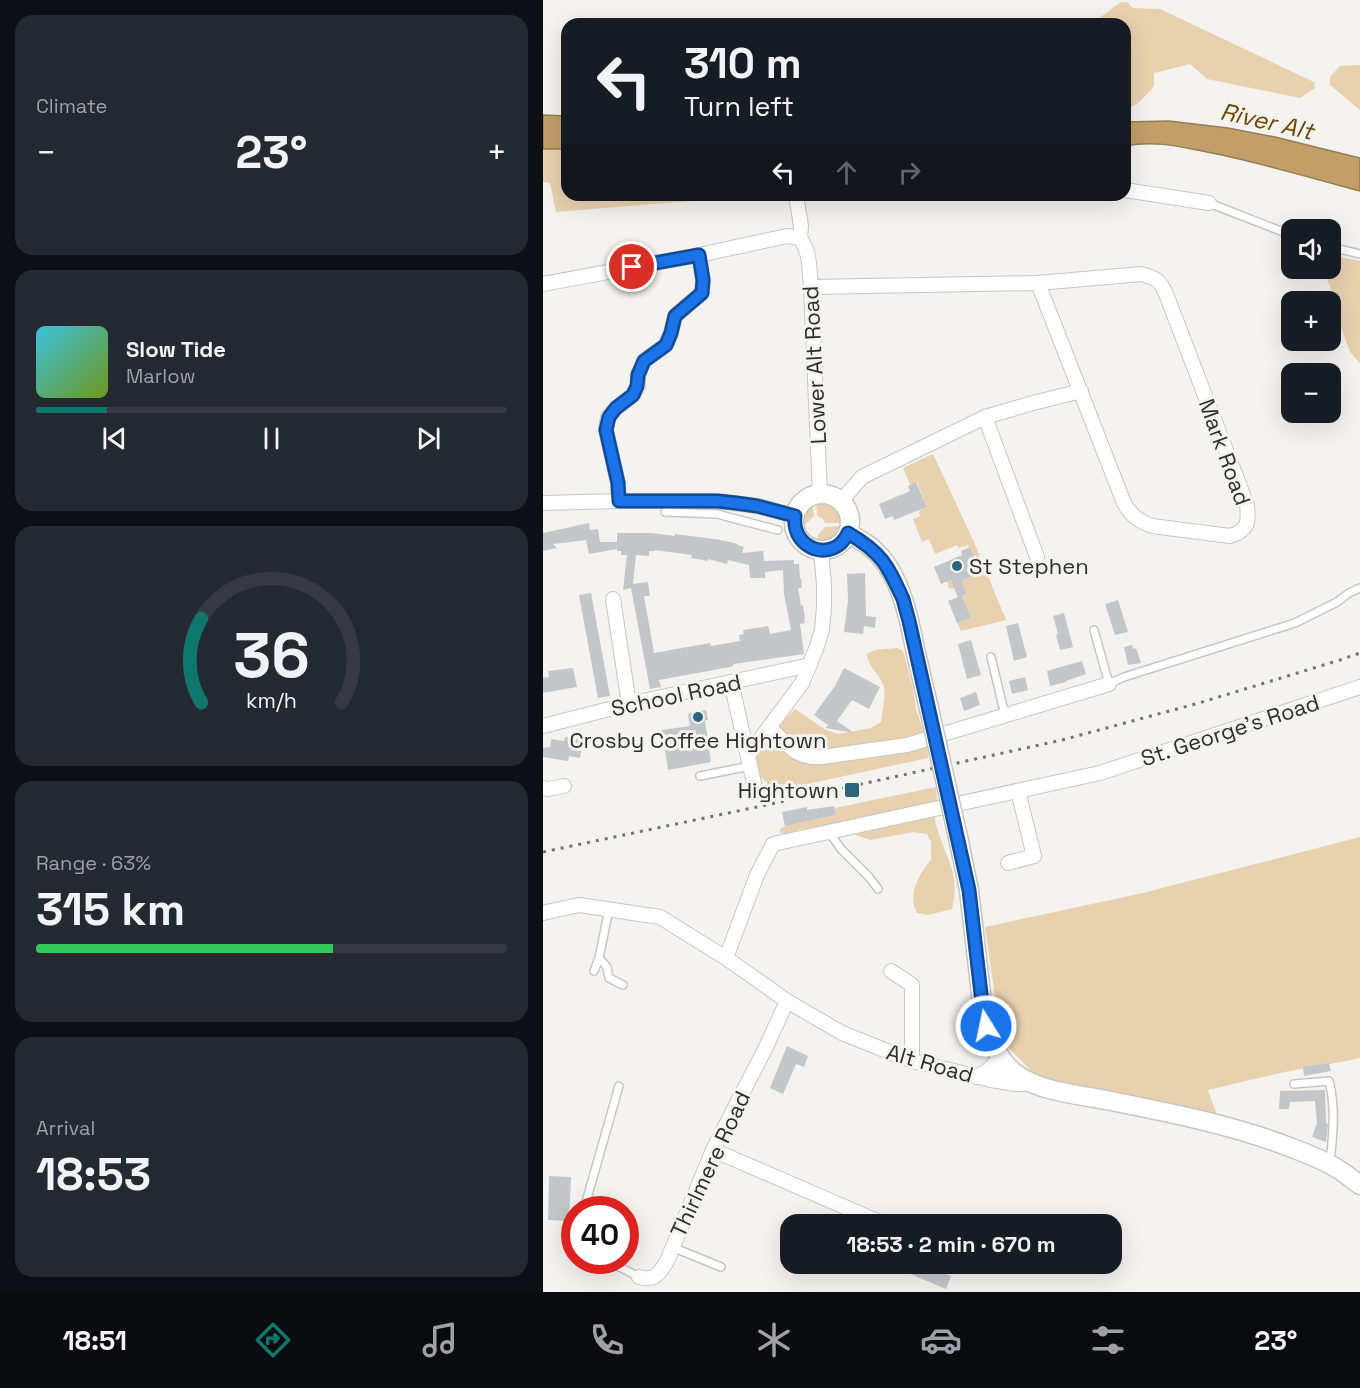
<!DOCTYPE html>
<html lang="en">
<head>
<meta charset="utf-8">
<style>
	body { margin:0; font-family:"Space Grotesk",sans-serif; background:#242831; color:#f1f3f6; height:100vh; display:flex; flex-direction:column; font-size:22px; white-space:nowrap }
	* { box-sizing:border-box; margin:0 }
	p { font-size:20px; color:#9ea1a6 }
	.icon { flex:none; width:33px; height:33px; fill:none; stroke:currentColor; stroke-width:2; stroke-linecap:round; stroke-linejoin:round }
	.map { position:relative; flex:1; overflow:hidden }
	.panel { display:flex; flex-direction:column; gap:15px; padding:15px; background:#0d0f14; width:543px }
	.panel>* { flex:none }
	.hud { position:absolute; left:18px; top:18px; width:570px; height:183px; border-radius:18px; box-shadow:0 6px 24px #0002; background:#171b24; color:#f1f3f6; overflow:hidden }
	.buttons { position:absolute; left:738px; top:219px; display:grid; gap:12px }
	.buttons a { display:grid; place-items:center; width:60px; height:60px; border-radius:12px; background:#171b24; box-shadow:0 6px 24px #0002; font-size:30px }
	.speed { position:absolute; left:18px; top:1196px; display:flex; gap:12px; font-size:30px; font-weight:700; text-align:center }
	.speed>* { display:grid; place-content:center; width:78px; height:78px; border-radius:50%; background:#171b24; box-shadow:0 6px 24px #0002; line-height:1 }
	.speed .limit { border:9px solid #d22; background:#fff; color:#111 }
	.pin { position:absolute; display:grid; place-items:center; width:51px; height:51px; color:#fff; margin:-26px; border:3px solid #fff; border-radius:50%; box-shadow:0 2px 6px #0007 }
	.me { position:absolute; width:66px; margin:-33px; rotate:350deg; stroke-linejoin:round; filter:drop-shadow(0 0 4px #0008) }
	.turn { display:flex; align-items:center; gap:21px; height:126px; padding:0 24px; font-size:27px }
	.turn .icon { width:78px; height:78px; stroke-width:2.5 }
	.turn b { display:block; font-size:42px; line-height:51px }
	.lanes { display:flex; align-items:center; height:57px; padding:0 24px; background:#0003; justify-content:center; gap:30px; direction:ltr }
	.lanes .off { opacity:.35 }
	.big { font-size:45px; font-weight:700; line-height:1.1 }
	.panel .card { flex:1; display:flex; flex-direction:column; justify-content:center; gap:9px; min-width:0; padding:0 21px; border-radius:18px; background:#242831 }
	.panel .dial { align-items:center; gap:0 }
	.dial svg { height:156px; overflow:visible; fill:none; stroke:#363941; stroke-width:7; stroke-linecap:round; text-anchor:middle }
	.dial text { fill:#f1f3f6; stroke:none }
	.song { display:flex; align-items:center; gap:18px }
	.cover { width:72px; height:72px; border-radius:9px; background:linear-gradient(135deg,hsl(190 70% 55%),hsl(80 70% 35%)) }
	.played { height:6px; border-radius:3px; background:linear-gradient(90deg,#0f766e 15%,#363941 15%) }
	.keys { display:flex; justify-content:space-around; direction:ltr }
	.heat { display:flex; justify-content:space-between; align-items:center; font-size:33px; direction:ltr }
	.charge { height:9px; border-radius:4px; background:linear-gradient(90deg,#34c759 63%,#363941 0) }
	.trip { position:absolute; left:237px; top:1214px; width:342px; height:60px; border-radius:18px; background:#171b24; box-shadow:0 6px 24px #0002; font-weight:700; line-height:60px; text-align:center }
	.tabs { display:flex; height:96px; justify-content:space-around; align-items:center; background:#090b0e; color:#9ea1a6 }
	.tabs .icon { width:42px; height:42px }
	.tabs .on { color:#0f766e }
	.tabs b { font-size:27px; color:#f1f3f6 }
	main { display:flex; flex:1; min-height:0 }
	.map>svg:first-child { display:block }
	.green { fill:#e8d1af }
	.water { fill:#c29f69; stroke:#957d56; stroke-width:1.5 }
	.building { fill:#c3c7c9; fill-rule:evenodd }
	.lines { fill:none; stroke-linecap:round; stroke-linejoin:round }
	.lane-casing { stroke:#c7c5c2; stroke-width:10 }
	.street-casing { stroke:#c7c5c2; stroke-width:16 }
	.secondary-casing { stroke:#c7c5c2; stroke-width:21 }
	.lane { stroke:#fff; stroke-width:7 }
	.street { stroke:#fff; stroke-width:14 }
	.secondary { stroke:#fff; stroke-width:18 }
	.rail { stroke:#73726f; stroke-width:3; stroke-dasharray:3 6; stroke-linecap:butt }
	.secondary-bridge-casing { stroke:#c7c5c2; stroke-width:21; stroke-linecap:butt }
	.secondary-bridge { stroke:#fff; stroke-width:18 }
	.route-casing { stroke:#114b97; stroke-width:15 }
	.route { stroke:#1a73e8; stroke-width:10 }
	.poi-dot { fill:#2a657d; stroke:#f5f3ef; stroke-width:2 }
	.labels { text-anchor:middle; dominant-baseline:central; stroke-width:6; stroke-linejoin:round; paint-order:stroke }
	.street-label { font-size:22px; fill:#2d2d2b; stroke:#f5f3ef }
	.poi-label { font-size:22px; fill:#2d2d2b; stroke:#f5f3ef; text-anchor:start }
	.water-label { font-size:24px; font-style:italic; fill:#6a4800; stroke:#f5f3ef }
</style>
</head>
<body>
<main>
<section class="panel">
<div class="card"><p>Climate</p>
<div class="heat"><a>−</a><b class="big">23°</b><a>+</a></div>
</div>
<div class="card">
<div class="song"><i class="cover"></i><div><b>Slow Tide</b><p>Marlow</p></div></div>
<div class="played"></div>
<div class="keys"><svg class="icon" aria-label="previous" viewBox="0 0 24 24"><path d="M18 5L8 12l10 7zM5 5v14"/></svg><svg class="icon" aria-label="pause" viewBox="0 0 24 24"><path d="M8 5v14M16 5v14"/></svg><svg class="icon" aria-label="next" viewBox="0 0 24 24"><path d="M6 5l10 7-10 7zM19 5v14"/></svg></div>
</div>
<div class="card dial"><svg viewBox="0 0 100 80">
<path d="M14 69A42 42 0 1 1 86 69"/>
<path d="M14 69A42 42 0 0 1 14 26" stroke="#0f766e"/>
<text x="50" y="56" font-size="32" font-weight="700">36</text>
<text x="50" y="72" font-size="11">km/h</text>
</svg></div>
<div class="card"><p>Range · 63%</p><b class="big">315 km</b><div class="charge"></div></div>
<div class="card"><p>Arrival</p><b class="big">18:53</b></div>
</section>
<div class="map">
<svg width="817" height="1292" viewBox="0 0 817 1292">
	<rect width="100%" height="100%" fill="#f5f3ef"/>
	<g class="green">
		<path d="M 578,2 L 584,2 L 590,8 L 617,9 L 771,82 L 772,88 L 757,98 L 664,79 L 647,64 L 611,73 L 611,86 C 604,94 593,108 582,109 L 582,24 L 551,24 L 555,19 Z"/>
		<path d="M 817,65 L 817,110 L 787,85 L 787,77 L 797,66 Z"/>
		<path d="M 0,149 L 24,149 L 24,195 L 172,195 L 173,199 L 13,212 L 7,183 L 0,182 Z"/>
		<path d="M 788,255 L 817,261 L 817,363 L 807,352 L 799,330 L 793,302 L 784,279 L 782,269 L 788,268 Z"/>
		<path d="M 390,454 L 431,542 L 463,620 L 418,631 L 414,623 L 428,618 L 419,596 L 424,594 L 422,590 L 413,593 L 411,588 L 406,589 L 404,581 L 426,572 L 437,572 L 425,545 L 416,548 L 414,545 L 392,554 L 386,539 L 379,542 L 370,519 L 377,516 L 376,511 L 384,507 L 374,482 L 367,485 L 360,468 Z"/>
		<path d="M 280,500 C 294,501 301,509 303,523 L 282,523 L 280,519 L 274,516 L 273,501 Z"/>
		<path d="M 269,503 L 271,516 L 263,524 L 259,524 L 261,512 Z"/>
		<path d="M 302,526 C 296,539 290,545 275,543 L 275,535 L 282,527 Z"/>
		<path d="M 354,648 L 360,651 L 370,688 L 373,709 L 384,742 L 385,758 L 232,791 L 215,774 L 213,756 L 216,747 L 222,739 L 252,709 L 283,730 L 295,734 L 328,728 L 338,722 C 339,714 343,695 341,688 C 339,675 325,668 324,654 L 332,650 Z"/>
		<path d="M 393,787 C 393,791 394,796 394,801 C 394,808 391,814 392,820 C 399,853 419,872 409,909 L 385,915 L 374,913 C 364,895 376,874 388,860 L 388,842 L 384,834 L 370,832 L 328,840 L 312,835 L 305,828 L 295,826 L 257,829 L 244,834 L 237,833 L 237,829 L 242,826 L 293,815 L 292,808 Z"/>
		<path d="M 817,837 L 817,1058 C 797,1063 777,1065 757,1069 C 726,1075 695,1083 665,1090 L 675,1118 L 493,1076 L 465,1047 L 456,1024 L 442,927 L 600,893 Z"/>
	</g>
	<g class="water">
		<path d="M 0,115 L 24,116 L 24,149 L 0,149 Z"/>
		<path d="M 626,121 L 685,128 L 732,137 L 817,158 L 817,191 C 768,178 719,163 669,153 C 638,147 613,140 582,146 L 582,122 Z"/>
	</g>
	<g class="building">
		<path d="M 373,482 L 384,507 L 351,520 L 350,516 L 342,519 L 336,504 L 367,491 L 365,486 Z"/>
		<path d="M 46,523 L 47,530 L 55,529 L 57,542 L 74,542 L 74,533 L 109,533 L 132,536 L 132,534 L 178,540 L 195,544 L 194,545 L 201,547 L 199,553 L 220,551 L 221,561 L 251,560 L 251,564 L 256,564 L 257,578 L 258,578 L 259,588 L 255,588 L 258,606 L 260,605 L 262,619 L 261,619 L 262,623 L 257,624 L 261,654 L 190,664 L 190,666 L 187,667 L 116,680 L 118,687 L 107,689 L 88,588 L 80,590 L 84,555 L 78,555 L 78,551 L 74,551 L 74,549 L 46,554 L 43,540 L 10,544 L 14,548 L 0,551 L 0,533 ZM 112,550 L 149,555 L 148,558 L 165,561 L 165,559 L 184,564 L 185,560 L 206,565 L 207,578 L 222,578 L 222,572 L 240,570 L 241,594 L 248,630 L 227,634 L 225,626 L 200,630 L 201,634 L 196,635 L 197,641 L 168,646 L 167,643 L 111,653 L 101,596 L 107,596 L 105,582 L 90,584 L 93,555 L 106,556 L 106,551 L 112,551 Z"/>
		<path d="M 427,547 L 438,572 L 418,581 L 424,594 L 419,596 L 428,618 L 414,623 L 405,601 L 415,597 L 408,580 L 398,584 L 391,567 L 419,555 L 418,551 Z"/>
		<path d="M 322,573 L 323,616 L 333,617 L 332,628 L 321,626 L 320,634 L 301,632 L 305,600 L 304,574 Z"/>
		<path d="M 48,593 L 67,696 L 55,698 L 36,595 Z"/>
		<path d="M 575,600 L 585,632 L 572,635 L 562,604 Z"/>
		<path d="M 521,613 L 530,647 L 517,650 L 513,635 L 515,634 L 510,616 Z"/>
		<path d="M 475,623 L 484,657 L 471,661 L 463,626 Z"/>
		<path d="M 428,640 L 438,675 L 424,679 L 415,644 Z"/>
		<path d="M 589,645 L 590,649 L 593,648 L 598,663 L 585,665 L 581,647 Z"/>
		<path d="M 539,661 L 543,674 L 523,681 L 523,682 L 507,686 L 504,671 Z"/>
		<path d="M 30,668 L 34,687 L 0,693 L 0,678 L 6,677 L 5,671 Z"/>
		<path d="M 301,668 L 337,687 L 326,709 L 309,700 L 294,721 L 311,733 L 283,728 L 285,725 L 271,715 L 292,686 Z"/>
		<path d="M 482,677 L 485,690 L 469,694 L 466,681 Z"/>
		<path d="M 433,692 L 437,705 L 421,711 L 417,698 Z"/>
		<path d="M 163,710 L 165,720 L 162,720 L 168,762 L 125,770 L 119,730 L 147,726 L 145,714 Z"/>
		<path d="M 22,737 L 40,740 L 37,758 L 26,756 L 25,761 L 0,757 L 0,748 L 7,747 L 8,739 L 21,741 Z"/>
		<path d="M 291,806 L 293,815 L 242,826 L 239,812 L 264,807 L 264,810 Z"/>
		<path d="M 244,1046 L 265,1056 L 261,1067 L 253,1064 L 240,1094 L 227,1088 Z"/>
		<path d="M 786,1063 L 788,1071 L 761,1076 L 760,1067 Z"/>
		<path d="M 782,1090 L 783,1123 L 785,1124 L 783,1142 L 769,1137 L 774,1123 L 772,1101 L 747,1102 L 746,1109 L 736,1109 L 737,1091 Z"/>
		<path d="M 6,1176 L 28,1177 L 26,1221 L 5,1220 Z"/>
		<path d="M 341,1263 L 375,1263 L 408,1276 L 403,1289 Z"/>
	</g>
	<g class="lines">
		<defs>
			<g id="lane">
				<path d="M 666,203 L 748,235"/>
				<path d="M 788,247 L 817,254"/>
				<path d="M 122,512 L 174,514 L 235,530"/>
				<path d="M 551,630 L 566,684 L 581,677 L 752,623 L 794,602 L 806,593 L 817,588"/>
				<path d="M 448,657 L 462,715"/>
				<path d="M 157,776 L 207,766"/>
				<path d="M 286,832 L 298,849 L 326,877 L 335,889"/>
				<path d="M 56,958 L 64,967 L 66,978 L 80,985"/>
				<path d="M 51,971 L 56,958 L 66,909"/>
				<path d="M 751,1084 L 786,1081 C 793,1107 790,1136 787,1162"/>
				<path d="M 41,1209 L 76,1086"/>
				<path d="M 129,1247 L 178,1267"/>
				<path d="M 63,1260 L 96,1277"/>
			</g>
			<g id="street">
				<path d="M 582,190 L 666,203"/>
				<path d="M 253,195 L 258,226 L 257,238"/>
				<path d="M 257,238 C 268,254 266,269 268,287 L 277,494"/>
				<path d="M 0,284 L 156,255 L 244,236 L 257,238"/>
				<path d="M 268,287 L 495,283 L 598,274 C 613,278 617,280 623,294 L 704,505 C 706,522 705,531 687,536 L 609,526 C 596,521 588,516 581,503 L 495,283"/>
				<path d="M 442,417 L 494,557"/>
				<path d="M 76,501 L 75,483 L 63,430 L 65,417 L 73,408 L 90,395 L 95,386 L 95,375 L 101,361 L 123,345 L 128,333 L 132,316 L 159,293 L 160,281 L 156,255"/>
				<path d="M 298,501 L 319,477 L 442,417 L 490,403 L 538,391"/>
				<path d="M 0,503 L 76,501 L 174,501 L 215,506 L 252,516"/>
				<path d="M 70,599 L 86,704"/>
				<path d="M 188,682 L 211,783"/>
				<path d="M 0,726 L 86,704 L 267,665"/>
				<path d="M 226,727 C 244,744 252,759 279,757 L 364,745 L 566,684"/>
				<path d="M 206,754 L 259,683 L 273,649 L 279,630 L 281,607 L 281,585 L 278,550"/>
				<path d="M 0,788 L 5,789 L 21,786"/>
				<path d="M 465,863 L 491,856 L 475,791"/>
				<path d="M 0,913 L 36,905 L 117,917 L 183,958 L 244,1001 L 299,1033 L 369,1061 L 448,1080 L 464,1066"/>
				<path d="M 183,958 L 214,875 L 230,844 L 557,773 L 817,687"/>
				<path d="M 348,971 L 369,985 L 369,1061"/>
				<path d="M 433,1077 L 444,1071 L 458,1057"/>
				<path d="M 448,1080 L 473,1084 L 488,1084"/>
				<path d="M 170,1150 L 341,1224"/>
				<path d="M 96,1277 C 111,1282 117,1273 124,1261 L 170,1150 L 223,1047 L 244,1001"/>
			</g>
			<g id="secondary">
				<circle cx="279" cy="522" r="28"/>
				<path d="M 305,533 C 316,539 327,545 335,554 C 358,578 366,618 372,649 C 377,670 382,691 387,713"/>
				<path d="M 415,837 L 426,890 L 440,1011 C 445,1034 453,1059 473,1074 C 498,1093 542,1095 573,1102 C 633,1114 693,1126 749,1148 C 765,1154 781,1160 795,1169 C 803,1174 810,1180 817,1185"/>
			</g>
		</defs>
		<use href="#lane" class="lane-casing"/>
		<use href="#street" class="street-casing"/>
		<use href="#secondary" class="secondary-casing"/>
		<use href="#lane" class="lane"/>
		<use href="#street" class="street"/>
		<use href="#secondary" class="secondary"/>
		<path class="rail" d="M 0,852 L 214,807 L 519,740 L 656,703 L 797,660 L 817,653"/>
		<defs>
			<path id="secondary-bridge" d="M 387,713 L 415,837"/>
		</defs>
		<use href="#secondary-bridge" class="secondary-bridge-casing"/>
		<use href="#secondary-bridge" class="secondary-bridge"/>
	</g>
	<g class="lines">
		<defs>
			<path id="route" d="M 89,267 L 156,255 L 160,280 L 159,293 L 132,316 L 128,333 L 123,345 L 101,361 L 95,375 L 94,386 L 90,395 L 73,408 L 66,417 L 63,430 L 75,483 L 76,501 L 174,501 L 193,503 L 214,506 L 252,516 C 248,550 291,564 305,533 C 339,553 344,564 360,599 L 366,621 L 426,890 L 440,1011 L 443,1026"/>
		</defs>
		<use href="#route" class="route-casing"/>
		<use href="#route" class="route"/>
	</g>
	<g class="poi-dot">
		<circle cx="414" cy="566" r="6"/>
		<circle cx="155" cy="717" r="6"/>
		<rect x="301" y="782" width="16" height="16" rx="3"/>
	</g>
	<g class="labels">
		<g class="street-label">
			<text transform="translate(271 365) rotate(-93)">Lower Alt Road</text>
			<text transform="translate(682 452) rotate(70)">Mark Road</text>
			<text transform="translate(133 695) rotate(-12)">School Road</text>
			<text transform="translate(687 730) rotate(-18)">St. George's Road</text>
			<text transform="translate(387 1063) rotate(16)">Alt Road</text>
			<text transform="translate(167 1164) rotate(-65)">Thirlmere Road</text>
		</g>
		<g class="poi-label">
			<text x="426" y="566">St Stephen</text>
			<text x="155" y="740" text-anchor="middle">Crosby Coffee Hightown</text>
			<text x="296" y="790" text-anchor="end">Hightown</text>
		</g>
		<g class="water-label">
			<text transform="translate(724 121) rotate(13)">River Alt</text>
		</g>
	</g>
</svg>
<div class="buttons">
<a><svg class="icon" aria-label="sound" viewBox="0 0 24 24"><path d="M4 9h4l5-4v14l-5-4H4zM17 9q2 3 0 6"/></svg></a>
<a>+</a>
<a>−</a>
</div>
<div class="speed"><div class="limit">40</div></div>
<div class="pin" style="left:89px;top:267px;background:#d93025"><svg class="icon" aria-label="arrive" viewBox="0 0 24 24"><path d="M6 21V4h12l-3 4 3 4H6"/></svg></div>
<svg class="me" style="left:443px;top:1026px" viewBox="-20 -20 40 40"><circle r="17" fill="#1a73e8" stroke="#fff" stroke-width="3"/><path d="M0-11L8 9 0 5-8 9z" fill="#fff"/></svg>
<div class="trip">18:53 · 2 min · 670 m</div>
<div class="hud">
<div class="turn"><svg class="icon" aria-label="left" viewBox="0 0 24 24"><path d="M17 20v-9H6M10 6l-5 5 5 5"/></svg><div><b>310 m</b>Turn left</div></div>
<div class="lanes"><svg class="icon" aria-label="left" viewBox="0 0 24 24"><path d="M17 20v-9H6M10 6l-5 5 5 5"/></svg><svg class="icon off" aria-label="ahead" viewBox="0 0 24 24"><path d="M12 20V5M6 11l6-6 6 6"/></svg><svg class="icon off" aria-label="right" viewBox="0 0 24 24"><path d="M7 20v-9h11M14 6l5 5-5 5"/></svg></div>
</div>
</div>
</main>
<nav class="tabs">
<b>18:51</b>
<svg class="icon on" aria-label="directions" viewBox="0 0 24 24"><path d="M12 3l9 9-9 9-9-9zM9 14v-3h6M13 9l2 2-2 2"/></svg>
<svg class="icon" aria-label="music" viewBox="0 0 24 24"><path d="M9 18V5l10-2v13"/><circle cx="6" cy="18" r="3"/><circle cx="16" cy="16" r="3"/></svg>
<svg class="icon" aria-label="phone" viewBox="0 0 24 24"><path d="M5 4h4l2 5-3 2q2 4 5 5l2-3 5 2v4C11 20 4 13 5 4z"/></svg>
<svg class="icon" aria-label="climate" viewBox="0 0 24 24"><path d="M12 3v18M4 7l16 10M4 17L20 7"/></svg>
<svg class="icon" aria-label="car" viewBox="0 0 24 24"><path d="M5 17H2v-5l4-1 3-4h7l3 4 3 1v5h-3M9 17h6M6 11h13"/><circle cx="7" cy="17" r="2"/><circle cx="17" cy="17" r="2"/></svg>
<svg class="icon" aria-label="filters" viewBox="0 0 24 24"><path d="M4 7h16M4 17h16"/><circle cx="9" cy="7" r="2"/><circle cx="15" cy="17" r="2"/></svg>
<b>23°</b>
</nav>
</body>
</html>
